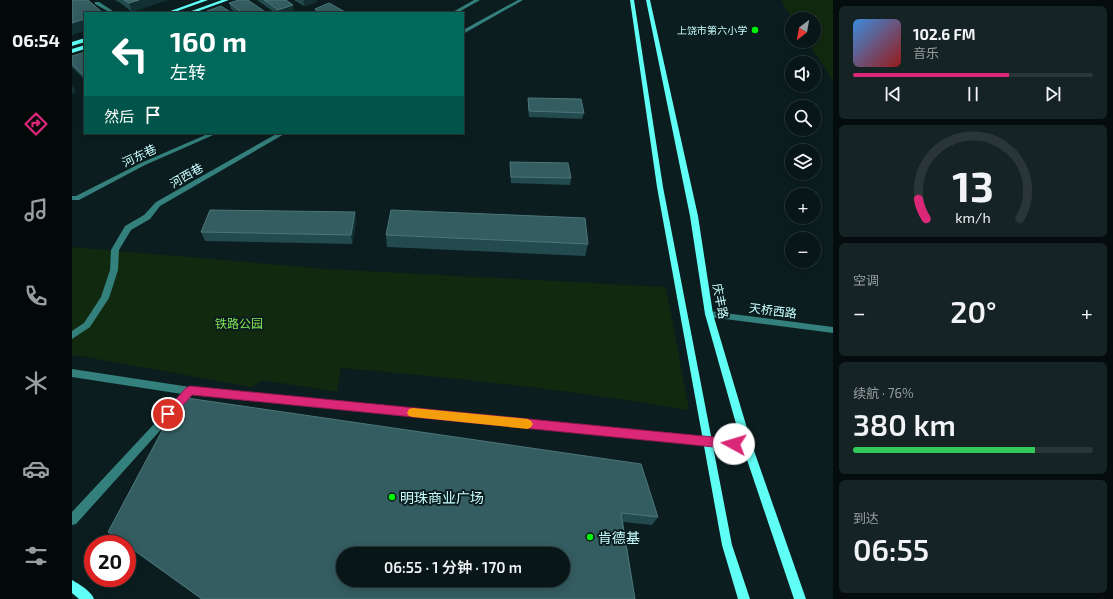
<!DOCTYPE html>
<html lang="zh">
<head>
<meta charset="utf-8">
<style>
	body { margin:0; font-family:"Exo 2","Noto Sans SC",sans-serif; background:#162324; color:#f1f3f6; height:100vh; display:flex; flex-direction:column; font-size:15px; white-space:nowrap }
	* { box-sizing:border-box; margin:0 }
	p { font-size:13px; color:#989fa1 }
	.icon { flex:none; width:22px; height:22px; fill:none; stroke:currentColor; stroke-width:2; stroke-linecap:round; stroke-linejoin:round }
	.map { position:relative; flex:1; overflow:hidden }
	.panel { display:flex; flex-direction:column; gap:6px; padding:6px; background:#040c0d; width:280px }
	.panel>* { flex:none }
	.banner { position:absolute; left:12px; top:12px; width:380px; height:122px; border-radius:0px; box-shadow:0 2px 10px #0003,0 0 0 1px #293536; background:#00695c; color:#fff; overflow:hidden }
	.needle { width:26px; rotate:211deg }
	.controls { position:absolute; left:713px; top:12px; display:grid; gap:8px }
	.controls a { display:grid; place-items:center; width:36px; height:36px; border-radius:50%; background:#081617; box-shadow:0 2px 10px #0003,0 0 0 1px #293536; font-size:20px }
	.speed { position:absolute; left:12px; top:535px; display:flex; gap:8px; font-size:20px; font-weight:700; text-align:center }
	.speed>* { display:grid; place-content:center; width:52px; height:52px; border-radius:50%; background:#081617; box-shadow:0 2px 10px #0003,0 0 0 1px #293536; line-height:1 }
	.speed .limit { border:6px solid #d22; background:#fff; color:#111 }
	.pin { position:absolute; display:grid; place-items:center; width:34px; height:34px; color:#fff; margin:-17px; border:2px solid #fff; border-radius:50%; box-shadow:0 1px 4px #0007 }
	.me { position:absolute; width:44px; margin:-22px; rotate:276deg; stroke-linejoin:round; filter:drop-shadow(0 0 3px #0008) }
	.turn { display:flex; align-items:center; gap:14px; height:84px; padding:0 20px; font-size:18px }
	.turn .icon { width:52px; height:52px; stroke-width:2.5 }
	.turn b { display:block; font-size:28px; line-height:34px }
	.then { display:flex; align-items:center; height:38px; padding:0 20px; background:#0003; gap:8px; font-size:15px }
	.big { font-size:30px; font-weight:600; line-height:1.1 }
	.panel .widget { flex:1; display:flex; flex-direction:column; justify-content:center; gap:6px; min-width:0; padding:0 14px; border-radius:6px; background:#162324 }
	.panel .dial { align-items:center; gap:0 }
	.dial svg { height:104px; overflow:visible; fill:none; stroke:#293536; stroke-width:7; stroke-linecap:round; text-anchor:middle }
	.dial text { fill:#f1f3f6; stroke:none }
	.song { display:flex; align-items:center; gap:12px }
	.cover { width:48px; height:48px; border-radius:6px; background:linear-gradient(135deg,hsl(210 70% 55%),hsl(0 70% 35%)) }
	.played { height:4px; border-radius:2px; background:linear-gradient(90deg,#db2777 65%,#293536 65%) }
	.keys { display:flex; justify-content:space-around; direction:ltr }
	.heat { display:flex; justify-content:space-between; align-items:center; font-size:22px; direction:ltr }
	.charge { height:6px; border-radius:3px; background:linear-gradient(90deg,#34c759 76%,#293536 0) }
	.trip { position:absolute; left:264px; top:547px; width:234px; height:40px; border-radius:20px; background:#081617; box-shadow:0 2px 10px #0003,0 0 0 1px #293536; font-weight:600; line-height:40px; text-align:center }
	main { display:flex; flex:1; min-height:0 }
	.dock { display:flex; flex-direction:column; width:72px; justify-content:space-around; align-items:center; background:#030909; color:#989fa1 }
	.dock .icon { width:28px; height:28px }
	.dock .active { color:#db2777 }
	.dock b { font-size:18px; color:#f1f3f6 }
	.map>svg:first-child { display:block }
	.green { fill:#11290e }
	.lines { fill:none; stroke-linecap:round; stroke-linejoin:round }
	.service { fill:#34807d; fill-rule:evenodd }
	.minor { fill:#34807d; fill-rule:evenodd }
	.secondary { fill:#60fff6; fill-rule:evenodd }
	.wall { fill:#234a4e }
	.shaded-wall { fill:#123033 }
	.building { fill:#345d61; stroke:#4c767a; fill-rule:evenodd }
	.route { fill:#db2777; stroke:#8e194d }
	.slow { fill:#f59e0b }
	.poi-dot { fill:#00f405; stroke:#0b1d1f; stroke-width:1.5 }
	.labels { text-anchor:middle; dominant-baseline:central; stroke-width:4; stroke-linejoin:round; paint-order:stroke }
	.far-poi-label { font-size:10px; fill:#c9fdff; stroke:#0b1d1f; text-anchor:end }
	.street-label { font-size:12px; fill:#c9fdff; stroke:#0b1d1f }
	.park-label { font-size:12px; fill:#81e450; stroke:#0b1d1f }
	.near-poi-label { font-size:14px; fill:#c9fdff; stroke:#0b1d1f; text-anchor:start }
</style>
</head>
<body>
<main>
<nav class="dock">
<b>06:54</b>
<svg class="icon active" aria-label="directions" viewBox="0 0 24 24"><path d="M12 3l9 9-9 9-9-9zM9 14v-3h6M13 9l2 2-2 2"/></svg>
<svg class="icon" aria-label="music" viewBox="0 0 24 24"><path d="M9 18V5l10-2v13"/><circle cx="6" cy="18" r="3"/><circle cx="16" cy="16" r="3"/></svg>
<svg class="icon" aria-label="phone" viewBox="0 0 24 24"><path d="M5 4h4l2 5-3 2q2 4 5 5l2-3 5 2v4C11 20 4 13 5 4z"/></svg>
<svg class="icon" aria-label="climate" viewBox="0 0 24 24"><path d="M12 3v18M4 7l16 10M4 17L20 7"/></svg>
<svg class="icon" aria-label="car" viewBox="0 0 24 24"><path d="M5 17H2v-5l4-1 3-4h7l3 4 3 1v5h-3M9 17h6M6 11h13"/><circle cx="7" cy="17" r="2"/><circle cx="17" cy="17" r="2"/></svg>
<svg class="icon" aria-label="filters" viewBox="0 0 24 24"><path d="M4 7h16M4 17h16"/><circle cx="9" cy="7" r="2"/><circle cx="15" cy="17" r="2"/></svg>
</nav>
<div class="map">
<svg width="761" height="599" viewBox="0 0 761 599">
	<rect width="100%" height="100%" fill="#0b1d1f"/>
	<g class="green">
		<path d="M 711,0 L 761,0 L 761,81 L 735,41 L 742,41 L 742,19 L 721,19 L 710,2 Z"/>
		<path d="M 0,247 L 255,269 L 594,287 L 617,410 C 501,390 385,378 269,368 L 265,392 L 190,380 L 180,387 L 8,356 L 0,356 Z"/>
	</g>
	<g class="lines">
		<g class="service">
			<path d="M 402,0 L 408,0 L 385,13 L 379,13 Z"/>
			<path d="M 446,0 L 451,0 L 391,34 L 391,30 Z"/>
			<path d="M 138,133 L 146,133 L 73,165 L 7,200 L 0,200 L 0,196 L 4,196 L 69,163 Z"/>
			<path d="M 206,133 L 214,133 L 88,206 L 78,219 L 59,230 L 47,250 L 46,270 L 37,298 L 18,327 L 0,339 L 0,331 L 12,323 L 29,297 L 38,270 L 39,250 L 53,226 L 72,215 L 84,202 Z"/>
			<path d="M 0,369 L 118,387 L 675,441 L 678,442 L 680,445 L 678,448 L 675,449 L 120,395 L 4,524 L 0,525 L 0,512 L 110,394 L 0,377 Z"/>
		</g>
		<g class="minor">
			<path d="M 23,2 L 27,2 L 44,13 L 39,13 L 23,4 Z"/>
			<path d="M 637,311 L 761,327 L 761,333 L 637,317 L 634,316 L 633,314 L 634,312 Z"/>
		</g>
		<g class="secondary">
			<path d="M 129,0 L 136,0 L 100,13 L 93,13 Z"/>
			<path d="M 150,0 L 157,0 L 121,13 L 114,13 Z"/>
			<path d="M 558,0 L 562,0 L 591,187 L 660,545 L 678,599 L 666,599 L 650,545 L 585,187 Z"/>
			<path d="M 574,0 L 578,0 L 626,216 L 641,314 L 680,445 L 734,599 L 722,599 L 670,445 L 633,314 L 618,216 Z"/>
			<path d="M 13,38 L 13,42 L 0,46 L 0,42 Z"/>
			<path d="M 13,45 L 13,49 L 0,53 L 0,49 Z"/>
			<path d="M 0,580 C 7,584 19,591 22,599 L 7,599 L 0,593 Z"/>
		</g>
	</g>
	<g class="wall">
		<path d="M 43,0 L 95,0 L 60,12 L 47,2 L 46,2 Z"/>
		<path d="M 185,0 L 214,0 L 222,10 L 215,13 L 203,13 Z"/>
		<path d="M 222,0 L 245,0 L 245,2 L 232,6 Z"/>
		<path d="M 157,3 L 195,13 L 164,13 L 159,9 Z"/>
		<path d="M 243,9 L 275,13 L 243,13 Z"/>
		<path d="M 13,52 L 13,80 L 0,67 L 0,56 Z"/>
		<path d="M 456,98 L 512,113 L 510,119 L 457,117 L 456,104 Z"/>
		<path d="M 438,162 L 499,178 L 498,185 L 439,183 L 438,168 Z"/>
		<path d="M 284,221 L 280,244 L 133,241 L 129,232 Z"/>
		<path d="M 314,235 L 516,244 L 513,256 L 315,247 Z"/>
		<path d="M 108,397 L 586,517 L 580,525 L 551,522 L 563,599 L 129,599 L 55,546 L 55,544 L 52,544 L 36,532 Z"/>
	</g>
	<g class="shaded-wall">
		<path d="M 67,0 L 95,0 L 60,12 L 57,3 Z"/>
		<path d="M 233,0 L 245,0 L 245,2 L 232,6 L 231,1 Z"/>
		<path d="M 221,5 L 222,10 L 215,13 L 206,13 L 206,10 Z"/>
		<path d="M 13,19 L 13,31 L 0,35 L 0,23 Z"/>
		<path d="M 1,86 L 4,92 L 0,94 L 0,87 Z"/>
		<path d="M 283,212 L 284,221 L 280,244 L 279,235 Z"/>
	</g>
	<g class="building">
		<path d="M 0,0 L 16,0 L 31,13 L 13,13 L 13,19 L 0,23 L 0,13 L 1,13 L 0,12 Z"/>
		<path d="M 52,0 L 67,0 L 57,3 Z"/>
		<path d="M 167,0 L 176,0 L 195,13 L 171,13 L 157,3 Z"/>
		<path d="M 192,0 L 214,0 L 221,5 L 206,10 Z"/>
		<path d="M 257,3 L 275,13 L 251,13 L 243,9 Z"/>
		<path d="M 149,6 L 160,13 L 138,13 L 135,11 Z"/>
		<path d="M 13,52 L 13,77 L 0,64 L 0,56 Z"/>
		<path d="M 456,98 L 509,99 L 512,113 L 457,111 Z"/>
		<path d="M 438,162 L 496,163 L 499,178 L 439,177 Z"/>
		<path d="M 138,210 L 283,212 L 279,235 L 129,232 Z"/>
		<path d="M 319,210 L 513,218 L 516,244 L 314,235 Z"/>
		<path d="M 108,397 L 569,464 L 586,517 L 549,513 L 563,599 L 130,599 L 55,545 L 55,544 L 54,544 L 36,532 ZM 271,554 L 491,554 L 491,580 L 271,580 Z"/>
	</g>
	<path class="route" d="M 118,386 L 662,439 L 666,441 L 668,444 L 666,448 L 662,449 L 120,395 L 100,418 L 96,419 L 93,418 L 91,414 L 93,411 L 114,388 Z"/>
	<path class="slow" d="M 341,408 L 456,419 L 459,421 L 461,424 L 459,427 L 456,429 L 341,417 L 337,416 L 335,413 L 337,409 Z"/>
	<g class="poi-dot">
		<circle cx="683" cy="30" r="4"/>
		<circle cx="320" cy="497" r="4"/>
		<circle cx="518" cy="537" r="4"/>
	</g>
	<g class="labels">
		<g class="far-poi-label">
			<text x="675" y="30">上饶市第六小学</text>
		</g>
		<g class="street-label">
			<text transform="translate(67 155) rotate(-25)">河东巷</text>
			<text transform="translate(114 175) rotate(-30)">河西巷</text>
			<text transform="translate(649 301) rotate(79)">庆丰路</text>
			<text transform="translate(701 310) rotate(7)">天桥西路</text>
		</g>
		<g class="park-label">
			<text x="167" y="323">铁路公园</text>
		</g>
		<g class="near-poi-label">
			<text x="328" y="497">明珠商业广场</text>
			<text x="526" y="537">肯德基</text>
		</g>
	</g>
</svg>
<div class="controls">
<a><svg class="needle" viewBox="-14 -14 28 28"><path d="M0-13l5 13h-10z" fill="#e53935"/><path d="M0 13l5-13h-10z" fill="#989fa1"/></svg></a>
<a><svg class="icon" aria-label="sound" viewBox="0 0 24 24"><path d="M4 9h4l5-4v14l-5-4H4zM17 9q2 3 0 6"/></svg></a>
<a><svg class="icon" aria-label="search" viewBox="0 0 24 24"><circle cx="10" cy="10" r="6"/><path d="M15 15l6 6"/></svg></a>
<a><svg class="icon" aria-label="layers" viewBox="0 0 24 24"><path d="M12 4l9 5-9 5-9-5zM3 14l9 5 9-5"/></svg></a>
<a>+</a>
<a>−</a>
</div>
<div class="speed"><div class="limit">20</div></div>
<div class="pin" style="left:96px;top:414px;background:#d93025"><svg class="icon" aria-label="arrive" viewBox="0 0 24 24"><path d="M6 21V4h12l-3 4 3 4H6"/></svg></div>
<svg class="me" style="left:662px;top:444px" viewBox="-20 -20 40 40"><circle r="19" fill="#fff"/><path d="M0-13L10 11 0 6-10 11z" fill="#db2777"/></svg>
<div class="trip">06:55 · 1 分钟 · 170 m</div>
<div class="banner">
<div class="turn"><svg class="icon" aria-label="left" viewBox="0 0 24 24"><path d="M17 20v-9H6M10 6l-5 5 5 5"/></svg><div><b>160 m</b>左转</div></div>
<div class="then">然后<svg class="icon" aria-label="arrive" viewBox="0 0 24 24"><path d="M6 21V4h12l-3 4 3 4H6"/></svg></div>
</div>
</div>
<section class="panel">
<div class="widget">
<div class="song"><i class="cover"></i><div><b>102.6 FM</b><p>音乐</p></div></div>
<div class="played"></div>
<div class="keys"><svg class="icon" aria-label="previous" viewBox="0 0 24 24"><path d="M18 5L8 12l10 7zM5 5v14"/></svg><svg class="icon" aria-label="pause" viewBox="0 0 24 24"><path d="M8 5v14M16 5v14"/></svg><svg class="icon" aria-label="next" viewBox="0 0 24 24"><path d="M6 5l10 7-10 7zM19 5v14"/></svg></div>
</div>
<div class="widget dial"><svg viewBox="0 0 100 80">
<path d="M14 69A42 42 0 1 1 86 69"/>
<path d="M14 69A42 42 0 0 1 8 54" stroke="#db2777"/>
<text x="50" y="56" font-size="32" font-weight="700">13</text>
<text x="50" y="72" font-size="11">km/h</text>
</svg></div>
<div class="widget"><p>空调</p>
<div class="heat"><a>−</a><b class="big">20°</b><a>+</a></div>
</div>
<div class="widget"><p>续航 · 76%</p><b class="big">380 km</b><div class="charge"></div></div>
<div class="widget"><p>到达</p><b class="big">06:55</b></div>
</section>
</main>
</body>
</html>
